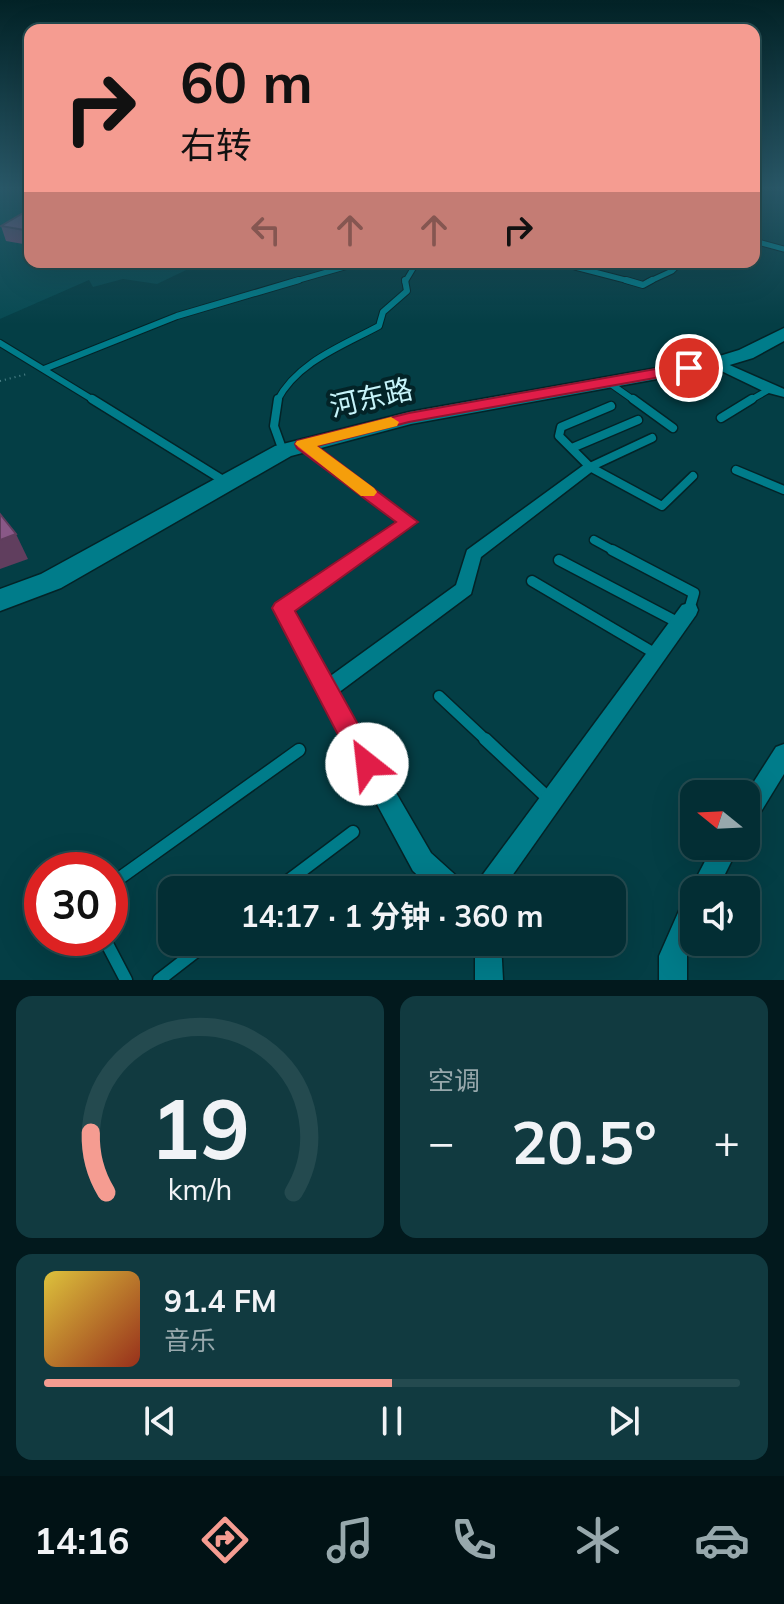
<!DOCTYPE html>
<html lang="zh">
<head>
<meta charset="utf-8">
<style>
	body { margin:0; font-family:Mulish,"Noto Sans SC",sans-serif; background:#113a40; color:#f1f3f6; height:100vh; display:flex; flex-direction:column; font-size:30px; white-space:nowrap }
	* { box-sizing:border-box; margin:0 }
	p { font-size:26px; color:#97a8ac }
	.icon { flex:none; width:44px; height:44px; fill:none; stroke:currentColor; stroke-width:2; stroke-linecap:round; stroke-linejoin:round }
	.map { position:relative; height:980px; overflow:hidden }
	.side { display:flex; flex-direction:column; gap:16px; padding:16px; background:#02191d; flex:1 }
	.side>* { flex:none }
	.banner { position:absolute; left:24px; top:24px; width:736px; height:244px; border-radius:16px; box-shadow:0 8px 32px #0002,0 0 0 2px #244a4f; background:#f59c91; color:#111; overflow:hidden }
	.needle { width:52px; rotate:288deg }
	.controls { position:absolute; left:680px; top:780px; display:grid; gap:16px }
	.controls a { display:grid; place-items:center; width:80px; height:80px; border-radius:16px; background:#032e34; box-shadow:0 8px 32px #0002,0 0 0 2px #244a4f; font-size:40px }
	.speed { position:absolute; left:24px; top:852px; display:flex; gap:16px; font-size:40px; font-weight:700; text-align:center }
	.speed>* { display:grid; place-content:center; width:104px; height:104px; border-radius:50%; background:#032e34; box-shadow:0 8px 32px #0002,0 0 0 2px #244a4f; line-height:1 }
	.speed .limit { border:12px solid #d22; background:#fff; color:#111 }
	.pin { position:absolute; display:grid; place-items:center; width:68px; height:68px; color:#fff; margin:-34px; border:4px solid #fff; border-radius:50%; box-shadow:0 2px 8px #0007 }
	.me { position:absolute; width:88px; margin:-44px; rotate:331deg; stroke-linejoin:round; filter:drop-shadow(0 0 6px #0008) }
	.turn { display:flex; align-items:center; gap:28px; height:168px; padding:0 24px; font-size:36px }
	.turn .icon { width:104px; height:104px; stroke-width:2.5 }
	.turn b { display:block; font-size:56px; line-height:68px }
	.lanes { display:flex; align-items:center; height:76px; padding:0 24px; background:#0003; justify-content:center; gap:40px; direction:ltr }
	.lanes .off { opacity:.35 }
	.big { font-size:60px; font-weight:700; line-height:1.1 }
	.side .tile { flex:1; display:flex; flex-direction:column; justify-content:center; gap:12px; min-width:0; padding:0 28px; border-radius:16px; background:#113a40 }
	.side .dial { align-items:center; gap:0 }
	.dial svg { height:208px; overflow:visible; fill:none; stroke:#244a4f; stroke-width:7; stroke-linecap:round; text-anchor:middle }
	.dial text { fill:#f1f3f6; stroke:none }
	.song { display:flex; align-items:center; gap:24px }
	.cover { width:96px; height:96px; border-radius:12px; background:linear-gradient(135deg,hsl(50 70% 55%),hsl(10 70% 35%)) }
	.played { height:8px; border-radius:4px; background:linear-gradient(90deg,#f59c91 50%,#244a4f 50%) }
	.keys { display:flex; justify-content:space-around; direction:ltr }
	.heat { display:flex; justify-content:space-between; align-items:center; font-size:44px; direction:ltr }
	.side .tiles { flex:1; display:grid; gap:16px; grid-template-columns:1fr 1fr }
	.tile:last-child { grid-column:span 2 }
	.trip { position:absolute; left:158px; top:876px; width:468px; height:80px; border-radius:16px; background:#032e34; box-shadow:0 8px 32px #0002,0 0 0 2px #244a4f; font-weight:700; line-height:80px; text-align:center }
	.dock { display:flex; height:128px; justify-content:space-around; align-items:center; background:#011215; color:#97a8ac }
	.dock .icon { width:56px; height:56px }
	.dock .active { color:#f59c91 }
	.dock b { font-size:36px; color:#f1f3f6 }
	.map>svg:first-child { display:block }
	.built { fill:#074a52 }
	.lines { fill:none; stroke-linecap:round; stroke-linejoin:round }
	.service-far4-casing { stroke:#032327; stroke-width:7 }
	.service-far3-casing { stroke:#032327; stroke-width:8 }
	.service-far2-casing { stroke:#032327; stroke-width:11 }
	.service-far1-casing { stroke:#032327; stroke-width:13 }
	.service-casing { stroke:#032327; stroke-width:15 }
	.minor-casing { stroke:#032327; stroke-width:3 }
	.secondary-casing { stroke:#032327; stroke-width:3 }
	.path { stroke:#4d8289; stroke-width:2; stroke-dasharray:1 4; stroke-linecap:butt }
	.service-far4 { stroke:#007c8a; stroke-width:5 }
	.service-far3 { stroke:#007c8a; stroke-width:6 }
	.service-far2 { stroke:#007c8a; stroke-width:8 }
	.service-far1 { stroke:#007c8a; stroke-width:10 }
	.service { stroke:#007c8a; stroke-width:12 }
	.minor { fill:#007c8a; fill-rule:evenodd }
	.secondary { fill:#007c8a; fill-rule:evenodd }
	.wall { fill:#764c74 }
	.shaded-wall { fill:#603e5e }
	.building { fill:#895887; stroke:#603e5e; stroke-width:2 }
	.route { fill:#e11d48; stroke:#92132f; stroke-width:2 }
	.slow { fill:#f59e0b }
	.labels { text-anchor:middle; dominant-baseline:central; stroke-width:8; stroke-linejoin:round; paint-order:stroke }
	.street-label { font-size:28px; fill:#c7f4fa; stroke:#032327 }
</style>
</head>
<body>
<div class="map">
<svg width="784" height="980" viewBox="0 0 784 980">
	<rect width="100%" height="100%" fill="#043e45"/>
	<path class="built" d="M 0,187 L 30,187 L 30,262 L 203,262 L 157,284 L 123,279 L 93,287 L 89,280 L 0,319 Z"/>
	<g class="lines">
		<defs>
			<g id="service-far4">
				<path d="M 754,241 L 784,249"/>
				<path d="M 571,262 L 575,267 L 633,282"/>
				<path d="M 292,282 L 362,262"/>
				<path d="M 405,282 L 417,262"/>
				<path d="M 648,282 L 672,271 L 681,262"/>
			</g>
			<g id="service-far3">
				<path d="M 626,280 L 643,285 L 652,280"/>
				<path d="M 0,343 L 95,401"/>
				<path d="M 44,369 L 177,316 L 299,280"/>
				<path d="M 608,382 L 635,401"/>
				<path d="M 277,401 C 297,362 342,346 379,326 L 383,312 L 407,291 L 405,280"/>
				<path d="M 749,401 L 770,389"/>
			</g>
			<g id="service-far2">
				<path d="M 92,399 L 226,482"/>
				<path d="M 278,399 L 274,426 L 283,451"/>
				<path d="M 633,399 L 673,428"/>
				<path d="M 611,406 L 561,427 L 559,436 L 590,467 L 662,506 L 693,476"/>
				<path d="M 721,418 L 752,399"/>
				<path d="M 572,448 L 638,420"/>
				<path d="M 590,467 L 652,438"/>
				<path d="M 736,470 L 784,490"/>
				<path d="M 594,540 L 616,552"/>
			</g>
			<g id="service-far1">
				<path d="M 612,550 L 694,593 L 689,610"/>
				<path d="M 559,560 L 679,623"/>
				<path d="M 532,581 L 656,654"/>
				<path d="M 439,696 L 487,741"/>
			</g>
			<g id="service">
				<path d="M 485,739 L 550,800"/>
				<path d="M 110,885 L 299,750"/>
				<path d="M 276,890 L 353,832"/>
				<path d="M 104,938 L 126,980"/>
				<path d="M 159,980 L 208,942"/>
			</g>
			<g id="minor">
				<path d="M 716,359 L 784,389 L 784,397 L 765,392 L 711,366 L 711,360 Z"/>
				<path d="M 303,439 L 308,441 L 417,522 L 294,610 L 329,677 L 456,585 L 467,550 L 585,464 L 595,464 L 598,467 L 481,557 L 471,594 L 338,693 L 431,853 L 462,881 L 466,890 L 434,890 L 413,871 L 319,697 L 274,608 L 276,603 L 397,522 L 298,447 L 296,444 L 298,441 Z"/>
				<path d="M 689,603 L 696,605 L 698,610 L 696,615 L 502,890 L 474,890 L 478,881 L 682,605 Z"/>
				<path d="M 784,744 L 784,774 L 754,823 L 746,827 L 746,794 L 776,747 Z"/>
				<path d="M 713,846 L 739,846 L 717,890 L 694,890 L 694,938 L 687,956 L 687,980 L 659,980 L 659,956 L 685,897 L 692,894 L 690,890 Z"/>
				<path d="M 475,942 L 501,942 L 503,980 L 475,980 Z"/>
			</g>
			<path id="secondary" d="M 784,328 L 784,341 L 753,358 L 723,367 L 411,424 L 291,456 L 61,588 L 0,611 L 0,589 L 41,574 L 275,446 L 409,412 L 713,358 L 739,350 Z"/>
		</defs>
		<use href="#service-far4" class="service-far4-casing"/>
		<use href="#service-far3" class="service-far3-casing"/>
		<use href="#service-far2" class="service-far2-casing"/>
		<use href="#service-far1" class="service-far1-casing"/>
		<use href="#service" class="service-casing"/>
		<use href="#minor" class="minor-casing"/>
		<use href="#secondary" class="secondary-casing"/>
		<path class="path" d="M 0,381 L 27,374"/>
		<use href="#service-far4" class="service-far4"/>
		<use href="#service-far3" class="service-far3"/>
		<use href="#service-far2" class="service-far2"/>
		<use href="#service-far1" class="service-far1"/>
		<use href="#service" class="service"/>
		<use href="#minor" class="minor"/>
		<use href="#secondary" class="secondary"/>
	</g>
	<path class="wall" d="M 30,209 L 29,245 L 6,241 L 1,226 Z"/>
	<g class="shaded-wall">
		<path d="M 30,226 L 30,244 L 29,245 L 24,230 Z"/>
		<path d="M 16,534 L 28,559 L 0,569 L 0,540 Z"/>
	</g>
	<g class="building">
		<path d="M 30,209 L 30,226 L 24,230 L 1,226 Z"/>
		<path d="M 0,514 L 16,534 L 0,540 Z"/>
	</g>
	<linearGradient id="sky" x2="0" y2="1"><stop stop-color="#022226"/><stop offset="0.58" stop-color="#295868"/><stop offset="1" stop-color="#295868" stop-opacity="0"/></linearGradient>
	<rect width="784" height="324" fill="url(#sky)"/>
	<path class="route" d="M 689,363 L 696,368 L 694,371 L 409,422 L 317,446 L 418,522 L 295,611 L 380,764 L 376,773 L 367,776 L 358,773 L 272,608 L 275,603 L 396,522 L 297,448 L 295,444 L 297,441 L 409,413 Z"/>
	<path class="slow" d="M 391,417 L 399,422 L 397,426 L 317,446 L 374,488 L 377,492 L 374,496 L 361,496 L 295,444 L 297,441 Z"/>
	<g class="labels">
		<g class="street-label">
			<text transform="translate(371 397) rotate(-13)">河东路</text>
		</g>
	</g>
</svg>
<div class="controls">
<a><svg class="needle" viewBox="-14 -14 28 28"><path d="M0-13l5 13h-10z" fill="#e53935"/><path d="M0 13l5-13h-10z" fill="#97a8ac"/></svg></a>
<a><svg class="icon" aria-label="sound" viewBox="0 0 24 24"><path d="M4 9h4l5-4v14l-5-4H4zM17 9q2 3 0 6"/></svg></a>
</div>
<div class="speed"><div class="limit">30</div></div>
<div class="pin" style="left:689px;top:368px;background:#d93025"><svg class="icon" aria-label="arrive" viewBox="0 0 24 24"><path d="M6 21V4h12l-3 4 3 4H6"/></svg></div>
<svg class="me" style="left:367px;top:764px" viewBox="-20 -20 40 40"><circle r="19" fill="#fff"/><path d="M0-13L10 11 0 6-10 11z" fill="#e11d48"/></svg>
<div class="trip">14:17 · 1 分钟 · 360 m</div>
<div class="banner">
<div class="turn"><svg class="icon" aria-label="right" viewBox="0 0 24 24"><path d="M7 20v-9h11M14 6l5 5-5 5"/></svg><div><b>60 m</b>右转</div></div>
<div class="lanes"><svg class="icon off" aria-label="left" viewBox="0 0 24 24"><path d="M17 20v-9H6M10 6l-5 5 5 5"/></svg><svg class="icon off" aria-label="ahead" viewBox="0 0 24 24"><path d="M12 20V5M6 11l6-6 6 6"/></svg><svg class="icon off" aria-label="ahead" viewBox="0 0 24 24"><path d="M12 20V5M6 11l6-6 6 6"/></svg><svg class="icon" aria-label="right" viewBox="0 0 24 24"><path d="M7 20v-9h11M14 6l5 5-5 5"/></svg></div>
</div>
</div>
<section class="side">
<div class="tiles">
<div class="tile dial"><svg viewBox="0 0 100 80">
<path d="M14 69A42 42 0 1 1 86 69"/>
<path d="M14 69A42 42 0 0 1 8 46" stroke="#f59c91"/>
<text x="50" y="56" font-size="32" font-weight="700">19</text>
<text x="50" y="72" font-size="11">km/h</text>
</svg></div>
<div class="tile"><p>空调</p>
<div class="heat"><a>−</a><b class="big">20.5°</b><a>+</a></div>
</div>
<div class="tile">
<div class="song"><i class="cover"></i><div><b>91.4 FM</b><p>音乐</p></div></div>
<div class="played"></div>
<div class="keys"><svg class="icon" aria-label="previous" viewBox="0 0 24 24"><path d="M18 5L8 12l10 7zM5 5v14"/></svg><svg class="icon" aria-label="pause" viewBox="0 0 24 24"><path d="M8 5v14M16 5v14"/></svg><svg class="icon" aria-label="next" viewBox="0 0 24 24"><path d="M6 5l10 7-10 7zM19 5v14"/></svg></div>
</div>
</div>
</section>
<nav class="dock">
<b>14:16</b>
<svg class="icon active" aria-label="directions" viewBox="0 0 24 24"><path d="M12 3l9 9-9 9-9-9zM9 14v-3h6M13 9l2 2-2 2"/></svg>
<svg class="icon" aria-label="music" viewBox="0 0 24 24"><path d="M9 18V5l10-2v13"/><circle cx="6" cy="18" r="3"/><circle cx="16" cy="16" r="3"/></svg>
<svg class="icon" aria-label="phone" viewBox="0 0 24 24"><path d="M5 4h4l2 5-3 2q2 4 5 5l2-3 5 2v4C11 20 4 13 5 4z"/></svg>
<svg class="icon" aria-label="climate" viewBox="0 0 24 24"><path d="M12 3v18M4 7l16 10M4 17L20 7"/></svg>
<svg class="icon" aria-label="car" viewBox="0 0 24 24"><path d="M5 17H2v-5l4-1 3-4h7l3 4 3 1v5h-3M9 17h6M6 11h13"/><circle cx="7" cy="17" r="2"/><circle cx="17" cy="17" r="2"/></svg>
</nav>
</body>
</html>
